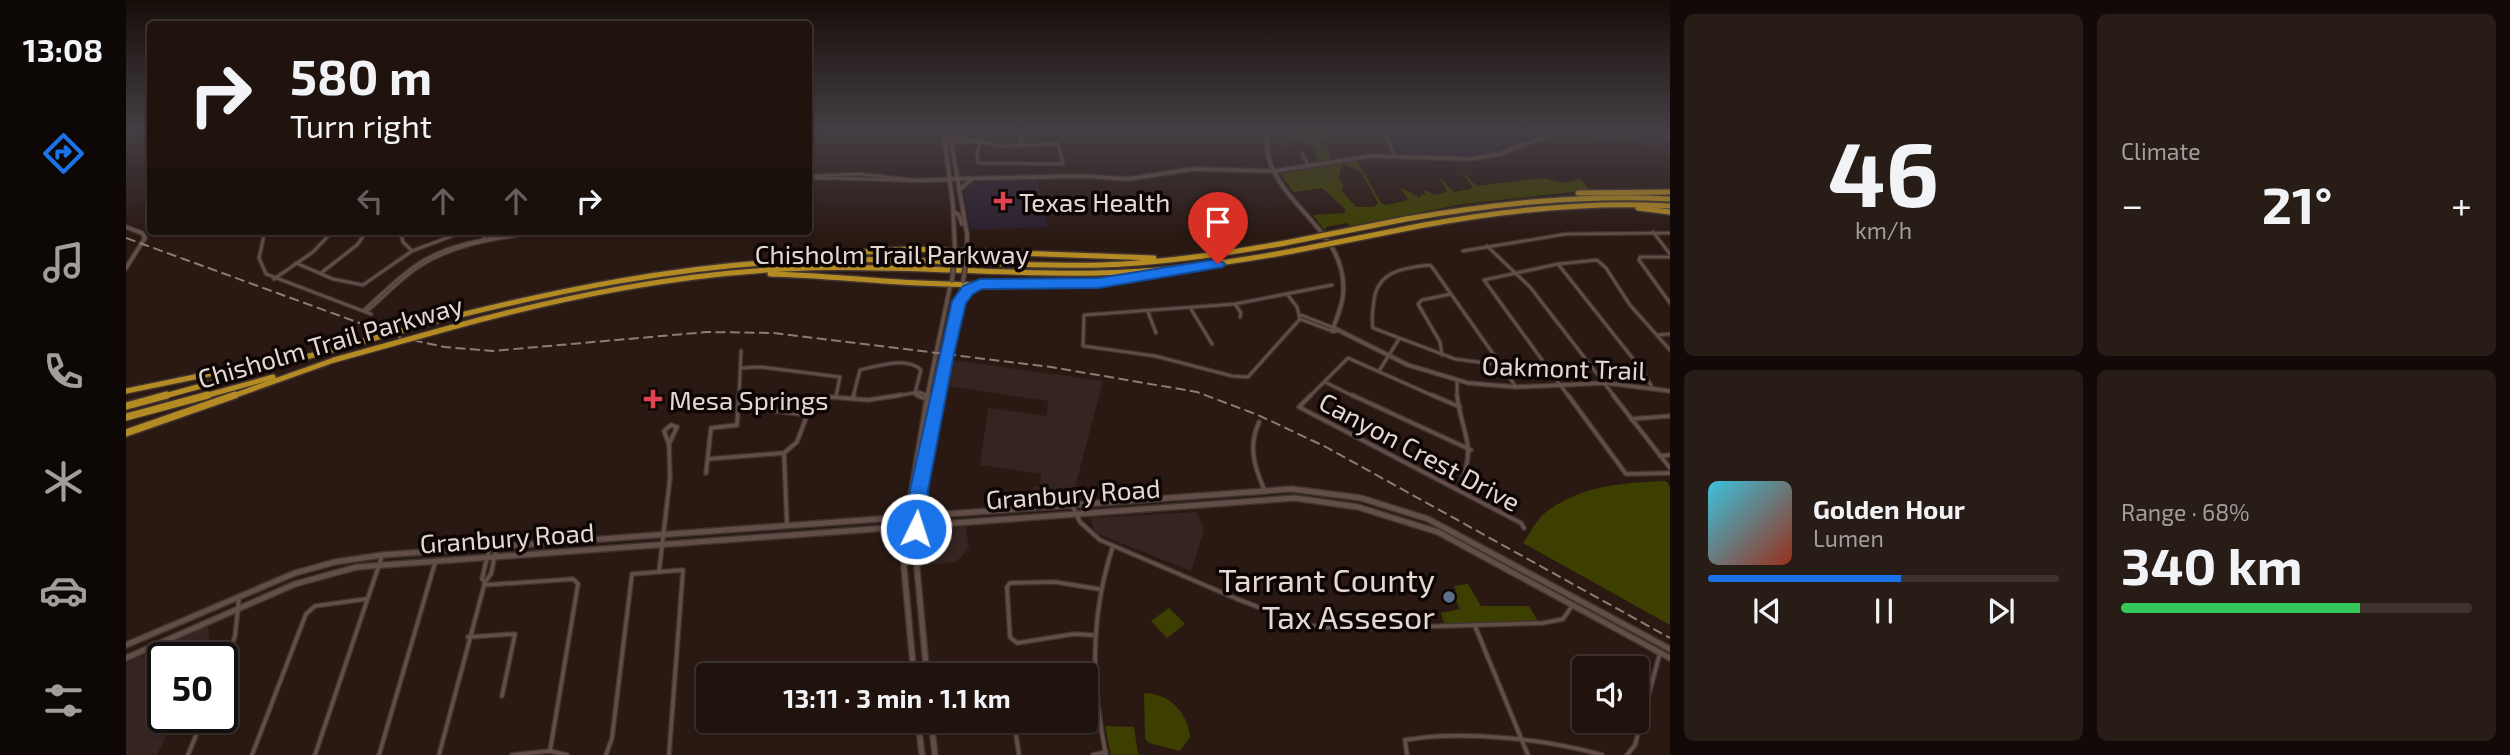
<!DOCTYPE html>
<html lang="en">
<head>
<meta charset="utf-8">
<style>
	body { margin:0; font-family:"Exo 2",sans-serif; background:#281c17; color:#f1f3f6; height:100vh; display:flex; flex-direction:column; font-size:26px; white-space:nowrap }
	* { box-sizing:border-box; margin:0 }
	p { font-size:23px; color:#a29e9e }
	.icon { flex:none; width:38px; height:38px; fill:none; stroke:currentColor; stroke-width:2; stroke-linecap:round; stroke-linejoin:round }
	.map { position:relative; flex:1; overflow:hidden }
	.panel { display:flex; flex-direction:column; gap:14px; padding:14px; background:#120a08; width:840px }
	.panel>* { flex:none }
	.hud { position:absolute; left:21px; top:21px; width:665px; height:214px; border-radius:7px; box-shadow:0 2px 5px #0004,0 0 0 2px #3d322e; background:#20130e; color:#f1f3f6; overflow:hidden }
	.controls { position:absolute; left:1446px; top:656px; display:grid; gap:14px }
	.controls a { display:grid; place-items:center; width:77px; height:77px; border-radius:7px; background:#20130e; box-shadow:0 2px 5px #0004,0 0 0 2px #3d322e; font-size:35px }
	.speed { position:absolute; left:21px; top:642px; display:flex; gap:14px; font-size:35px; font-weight:700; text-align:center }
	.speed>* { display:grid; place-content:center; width:91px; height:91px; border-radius:50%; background:#20130e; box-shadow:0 2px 5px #0004,0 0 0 2px #3d322e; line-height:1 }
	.speed .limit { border:4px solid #111; border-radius:10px; background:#fff; color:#111 }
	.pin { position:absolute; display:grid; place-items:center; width:60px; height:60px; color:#fff; margin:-72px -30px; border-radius:50% 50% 50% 0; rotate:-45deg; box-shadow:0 0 7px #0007 }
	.pin .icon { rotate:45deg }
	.me { position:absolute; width:77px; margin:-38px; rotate:4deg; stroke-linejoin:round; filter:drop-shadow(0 0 5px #0008) }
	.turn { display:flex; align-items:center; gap:24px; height:147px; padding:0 28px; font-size:32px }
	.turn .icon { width:91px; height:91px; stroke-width:2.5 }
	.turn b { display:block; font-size:49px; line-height:60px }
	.lanes { display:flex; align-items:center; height:66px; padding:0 28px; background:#0003; justify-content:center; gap:35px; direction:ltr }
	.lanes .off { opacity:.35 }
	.big { font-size:52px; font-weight:700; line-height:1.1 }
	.panel .card { flex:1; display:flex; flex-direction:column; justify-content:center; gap:10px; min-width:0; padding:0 24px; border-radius:10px; background:#281c17 }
	.panel .dial { align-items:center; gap:0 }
	.dial b { font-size:91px; line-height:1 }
	.song { display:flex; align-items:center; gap:21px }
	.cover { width:84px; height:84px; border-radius:10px; background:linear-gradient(135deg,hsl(190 70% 55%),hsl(10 70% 35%)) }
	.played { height:7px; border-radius:4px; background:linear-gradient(90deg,#1a73e8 55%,#3d322e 55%) }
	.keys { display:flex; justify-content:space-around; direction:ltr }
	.heat { display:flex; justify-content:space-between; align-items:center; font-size:38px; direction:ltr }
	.charge { height:10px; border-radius:5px; background:linear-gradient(90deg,#34c759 68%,#3d322e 0) }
	.panel .tiles { flex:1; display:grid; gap:14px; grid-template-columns:repeat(2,1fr) }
	.trip { position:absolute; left:570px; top:663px; width:402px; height:70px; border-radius:7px; background:#20130e; box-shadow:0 2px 5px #0004,0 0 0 2px #3d322e; font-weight:700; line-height:70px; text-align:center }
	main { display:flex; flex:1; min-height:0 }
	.tabs { display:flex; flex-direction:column; width:126px; justify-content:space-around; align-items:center; background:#0d0806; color:#a29e9e }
	.tabs .icon { width:49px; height:49px }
	.tabs .active { color:#1a73e8 }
	.tabs b { font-size:32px; color:#f1f3f6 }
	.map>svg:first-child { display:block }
	.commercial { fill:#362421 }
	.medical { fill:#2c202e }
	.green { fill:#3d3f01 }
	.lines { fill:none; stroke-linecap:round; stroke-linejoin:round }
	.minor-far1-casing { stroke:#403330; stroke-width:5 }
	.minor-casing { stroke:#403330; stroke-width:6 }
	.tertiary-casing { stroke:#403330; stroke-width:6 }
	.secondary-far1-casing { stroke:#403330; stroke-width:6 }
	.secondary-casing { stroke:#403330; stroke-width:8 }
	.motorway-far1-casing { stroke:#403330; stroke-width:8 }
	.motorway-casing { stroke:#403330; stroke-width:10 }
	.minor-far1 { stroke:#634e47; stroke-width:2.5 }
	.minor { stroke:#634e47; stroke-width:3.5 }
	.tertiary { stroke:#634e47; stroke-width:3.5 }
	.secondary-far1 { stroke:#634e47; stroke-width:3.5 }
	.secondary { stroke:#634e47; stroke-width:5 }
	.motorway-far1 { stroke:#b48b22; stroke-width:5 }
	.motorway { stroke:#b48b22; stroke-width:7 }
	.rail { stroke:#8b7c77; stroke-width:2; stroke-dasharray:10 4.5; stroke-linecap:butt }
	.secondary-bridge-casing { stroke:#403330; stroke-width:6; stroke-linecap:butt }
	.motorway-bridge-casing { stroke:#403330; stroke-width:8; stroke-linecap:butt }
	.secondary-bridge { stroke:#634e47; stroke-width:3.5 }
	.motorway-bridge { stroke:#b48b22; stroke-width:5 }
	.route { fill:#1a73e8; stroke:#114b97; stroke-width:2 }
	.health-dot { fill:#e0444e; stroke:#0d0604; stroke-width:2.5 }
	.service-dot { fill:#5c6f8a; stroke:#0d0604; stroke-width:2.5 }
	.labels { text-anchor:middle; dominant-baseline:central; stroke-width:7; stroke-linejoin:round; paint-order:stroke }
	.poi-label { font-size:26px; fill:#e4d8d3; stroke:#0d0604; text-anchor:start }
	.street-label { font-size:26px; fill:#e4d8d3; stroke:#0d0604 }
	.near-poi-label { font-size:32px; fill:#e4d8d3; stroke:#0d0604; text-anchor:end }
</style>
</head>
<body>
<main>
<nav class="tabs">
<b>13:08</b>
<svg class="icon active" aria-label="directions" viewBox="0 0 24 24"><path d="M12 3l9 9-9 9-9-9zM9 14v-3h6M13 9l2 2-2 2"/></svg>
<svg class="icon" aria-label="music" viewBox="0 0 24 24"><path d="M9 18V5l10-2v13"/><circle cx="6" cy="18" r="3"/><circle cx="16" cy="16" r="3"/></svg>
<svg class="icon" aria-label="phone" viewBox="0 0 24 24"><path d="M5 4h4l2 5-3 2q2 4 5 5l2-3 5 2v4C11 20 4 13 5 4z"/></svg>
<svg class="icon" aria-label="climate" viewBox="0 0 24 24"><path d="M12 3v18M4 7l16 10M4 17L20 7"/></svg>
<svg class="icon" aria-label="car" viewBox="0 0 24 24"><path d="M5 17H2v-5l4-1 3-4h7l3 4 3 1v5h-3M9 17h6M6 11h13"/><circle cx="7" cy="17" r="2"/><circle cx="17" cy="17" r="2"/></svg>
<svg class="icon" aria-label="filters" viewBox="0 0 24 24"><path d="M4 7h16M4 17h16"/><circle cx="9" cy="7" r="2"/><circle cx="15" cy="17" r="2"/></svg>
</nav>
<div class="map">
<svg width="1544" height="755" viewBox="0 0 1544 755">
	<rect width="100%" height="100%" fill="#2a1913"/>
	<g class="commercial">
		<path d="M 1454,129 L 1522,129 L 1544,140 L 1544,156 L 1507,138 L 1471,142 Z"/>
		<path d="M 826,360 L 977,381 L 947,495 L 906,497 L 907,486 L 914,487 L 915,474 L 854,465 L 862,408 L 921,416 L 922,401 L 821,386 Z"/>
		<path d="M 1071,512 L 1078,530 L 1065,571 L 970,533 L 964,518 Z"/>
		<path d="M 839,526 L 843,548 L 830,562 L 798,565 L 798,545 L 807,533 L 820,527 Z"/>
		<path d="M 82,626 L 83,639 L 74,658 L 37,658 L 37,718 L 48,718 L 31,755 L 0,755 L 0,663 Z"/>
	</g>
	<g class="medical">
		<path d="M 1262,129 L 1425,129 L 1362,154 L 1325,158 L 1273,155 Z"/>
		<path d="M 911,179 L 922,227 L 844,230 L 837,187 L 840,184 Z"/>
	</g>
	<g class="green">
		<path d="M 1154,129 L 1201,129 L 1206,134 L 1212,134 L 1204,136 L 1198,143 L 1204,152 L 1203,159 L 1192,161 C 1185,139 1186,146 1167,140 L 1160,147 L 1155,146 L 1160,144 L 1164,136 Z"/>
		<path d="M 1231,161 L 1255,203 L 1260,205 L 1282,200 L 1274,187 L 1294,198 L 1295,194 L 1300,195 L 1298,192 L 1300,190 L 1308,195 L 1321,192 L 1313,177 L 1328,192 L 1345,189 L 1346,186 L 1334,170 L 1351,186 L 1417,178 L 1438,183 L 1454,179 L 1464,190 L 1337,204 L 1224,226 L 1221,223 L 1200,227 L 1199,231 L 1187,215 L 1219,213 L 1219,209 L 1196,188 L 1168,192 L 1154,174 L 1214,164 L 1218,168 L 1215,168 L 1213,180 L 1218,185 L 1215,190 L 1230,207 L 1248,207 L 1252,203 L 1235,172 L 1217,163 Z"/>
		<path d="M 1540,481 L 1544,487 L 1544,625 L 1397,543 C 1404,533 1411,519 1420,512 C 1456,485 1496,483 1540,481 Z"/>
		<path d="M 1342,584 L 1355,606 L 1403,606 L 1413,623 L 1319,626 L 1315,613 L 1334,609 L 1325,591 L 1330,591 L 1328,586 Z"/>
		<path d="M 1043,608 L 1059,624 L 1041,638 L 1025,621 Z"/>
		<path d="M 1018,693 C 1043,693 1062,713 1064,737 L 1054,751 L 1023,743 L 1019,739 Z"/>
		<path d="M 979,726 L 1008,727 L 1012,754 L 1016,755 L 985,755 Z"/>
	</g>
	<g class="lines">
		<defs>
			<g id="minor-far1">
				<path d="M 1258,129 L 1269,157"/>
				<path d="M 818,138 L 838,138 L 854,141"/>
				<path d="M 819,141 L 853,142"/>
				<path d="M 854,141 L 873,146 L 932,144 L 937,164 L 852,163 L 851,153 Z"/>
				<path d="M 854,141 L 862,129"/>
				<path d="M 896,145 L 894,138 L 902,132"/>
				<path d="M 1176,153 L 1183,167"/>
				<path d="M 682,176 L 734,174 L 786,180 L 823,179"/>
				<path d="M 682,178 C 729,177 775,183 822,180"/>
				<path d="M 139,231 L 133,258 L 140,274 L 245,314"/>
				<path d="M 274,231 L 277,242 L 286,251"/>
				<path d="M 358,231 L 358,239"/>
				<path d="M 1527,232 L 1544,254"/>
				<path d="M 1361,246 L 1404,287 L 1489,397"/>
				<path d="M 1337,251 L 1440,234 L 1544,233"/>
				<path d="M 1544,257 L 1514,257 L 1513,260 L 1544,303"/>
				<path d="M 170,263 L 207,279 L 237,285 L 286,251 L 339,231"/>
				<path d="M 1432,264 L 1516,370 L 1526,387"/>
				<path d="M 1304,265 L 1306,267 L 1375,365 L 1329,359 L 1247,328 C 1245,319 1247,309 1248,300 C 1252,270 1279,268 1304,265 Z"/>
				<path d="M 195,273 L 231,245 L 241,231"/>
				<path d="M 148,279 L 187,252 L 207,231"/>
				<path d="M 1161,294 L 1171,307 L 1174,319 L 1122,377 L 1106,376 L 1029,356 L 957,346 L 958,315 L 1109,304 L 1206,285"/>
				<path d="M 1109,304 L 1115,313 L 1114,317"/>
				<path d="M 1065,309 L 1086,344"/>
				<path d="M 237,311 C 256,294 274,275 295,262 C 328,242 368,238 405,231"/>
				<path d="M 240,312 C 258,297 274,279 294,266 C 331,242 377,238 419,231"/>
				<path d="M 1022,312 L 1030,333"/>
				<path d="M 1175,315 L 1208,328"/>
				<path d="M 1174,319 L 1206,331"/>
				<path d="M 1531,335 L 1544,334"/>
				<path d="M 1316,355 L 1314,342 L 1292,304 L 1296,300 L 1325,294"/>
				<path d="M 1375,365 L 1390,387"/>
				<path d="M 615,368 L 635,367 L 714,377 L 710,396"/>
				<path d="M 1253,371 L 1273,339"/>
				<path d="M 1199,382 L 1229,397"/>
				<path d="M 789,394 L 794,397"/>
				<path d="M 613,397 L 615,351"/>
				<path d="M 691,397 L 699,397"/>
				<path d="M 727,397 L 734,370 C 751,366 781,356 795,370 L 789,393"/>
				<path d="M 764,397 L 793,392 L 800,395"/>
				<path d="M 1183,397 L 1222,358 L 1310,397"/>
				<path d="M 1331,397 L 1331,381"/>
				<path d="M 1443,397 L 1358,280 L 1432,264 L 1471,260 L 1480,268 L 1504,305 L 1544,350"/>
			</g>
			<g id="minor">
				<path d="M 791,395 L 797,398 L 801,396"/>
				<path d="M 1185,395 L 1173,407 L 1395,523 L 1398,528"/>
				<path d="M 1226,395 L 1345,450"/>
				<path d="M 1306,395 L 1334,407"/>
				<path d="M 1331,395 C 1336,437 1352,443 1333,488"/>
				<path d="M 1442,395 L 1500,474 L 1544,473"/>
				<path d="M 1487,395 L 1544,468"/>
				<path d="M 727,398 L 728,395"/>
				<path d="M 612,409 L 626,408 L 682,415"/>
				<path d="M 1505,419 L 1544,416"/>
				<path d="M 1133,422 C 1122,446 1128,466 1138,489"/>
				<path d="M 545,425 L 551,427 L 543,444 L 538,431 Z"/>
				<path d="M 658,453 L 661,525"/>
				<path d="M 1534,456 L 1544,455"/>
				<path d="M 582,459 L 658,453 L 671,442 L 687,399 L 692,396 L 742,400 L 775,395"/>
				<path d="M 580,473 L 585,428 L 611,425 L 613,395"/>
				<path d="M 946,505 L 954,522 L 974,540 L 1111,599 L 1180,625 L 1220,629 L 1417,623 L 1437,619 L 1446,606"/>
				<path d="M 533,572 L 544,478 L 543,444"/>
				<path d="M 359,582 L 365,574 L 371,546"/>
				<path d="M 358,585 L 447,579 L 452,584 L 424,751"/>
				<path d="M 1349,626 L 1402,755"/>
				<path d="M 966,635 L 948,634 L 891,643 L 884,637 L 881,587 L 884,583 L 929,582 L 973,589"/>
				<path d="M 342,637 L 389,634 L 376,696"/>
				<path d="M 96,673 L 109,636 L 113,598"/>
				<path d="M 888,721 L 893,755"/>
				<path d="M 62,755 L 77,718"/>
				<path d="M 126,755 L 180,614 L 189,606 L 240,599"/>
				<path d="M 189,755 L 256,556"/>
				<path d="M 253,755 L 309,563"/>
				<path d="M 313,755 L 359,582 L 356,579 L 363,549"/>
				<path d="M 386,755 L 424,751 L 441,755"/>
				<path d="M 480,755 L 486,738 L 506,574 L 557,570 L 543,755"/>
				<path d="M 967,755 L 980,752"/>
				<path d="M 980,755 C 965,683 964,617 987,546"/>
				<path d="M 1281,755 L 1279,740 C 1336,730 1420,739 1476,755"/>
				<path d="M 1501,755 L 1509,745 L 1534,653"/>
			</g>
			<g id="tertiary">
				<path d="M 1142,129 C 1142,137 1140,148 1142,156 C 1156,209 1223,233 1217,295 C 1216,307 1210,320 1206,331 L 1210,331"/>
				<path d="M 823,179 L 957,176 L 1002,179 L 1067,169 L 1148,171 L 1246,156 L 1344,159 L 1374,154 L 1438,129"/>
				<path d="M 0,227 L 16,233 L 19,238 L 0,268"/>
				<path d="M 1208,328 L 1282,365 L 1342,383 L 1390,387 L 1480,383 L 1544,391"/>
			</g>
			<g id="secondary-far1">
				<path d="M 817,129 L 827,205 L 829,252"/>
				<path d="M 823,129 L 841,234 L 841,252"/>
				<path d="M 1527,129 L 1544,138"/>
				<path d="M 1537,129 L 1544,133"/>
				<path d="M 833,190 L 846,179"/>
				<path d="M 828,212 L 833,215 L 836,224"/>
				<path d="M 836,298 L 850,285"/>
				<path d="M 801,397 L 825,282"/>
				<path d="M 813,397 L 837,283"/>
			</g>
			<g id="secondary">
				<path d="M 0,645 L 169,573 L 209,562 L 256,555 L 1166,489 L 1235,498 L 1302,519 L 1544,649"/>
				<path d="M 0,658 L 169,584 L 231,567 L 1169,498 L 1232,507 L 1312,532 L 1544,658"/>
				<path d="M 788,676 L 778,568 L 780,525 L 802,395"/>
				<path d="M 801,676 L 789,547 L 793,490 L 813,395"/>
				<path d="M 792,721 L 796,755"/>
				<path d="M 805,721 L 809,755"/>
			</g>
			<g id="motorway-far1">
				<path d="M 1452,193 L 1544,192"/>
				<path d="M 1512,208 L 1544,212"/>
				<path d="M 1280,219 C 1368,204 1455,194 1544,199"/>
				<path d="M 1298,225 C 1380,210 1461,201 1544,206"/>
				<path d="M 654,258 L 783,249 L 1028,258"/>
				<path d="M 644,274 C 694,275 744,281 794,283 C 878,287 961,286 1045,272"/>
				<path d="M 299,324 C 427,291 557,264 690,260 C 785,257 880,267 975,265 C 1037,263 1098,254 1159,243"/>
				<path d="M 316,330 C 435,297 557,272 681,268 C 778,265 875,275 972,273 C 1038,272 1103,263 1167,251"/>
				<path d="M 0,391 L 156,359"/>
				<path d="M 35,397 L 209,349"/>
				<path d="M 75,397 L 147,377"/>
				<path d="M 104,397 L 208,360"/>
			</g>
			<g id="motorway">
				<path d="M 0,406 L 41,395"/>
				<path d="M 0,417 L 82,395"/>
				<path d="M 0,433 L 109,395"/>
			</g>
		</defs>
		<use href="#minor-far1" class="minor-far1-casing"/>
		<use href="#minor" class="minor-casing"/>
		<use href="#tertiary" class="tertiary-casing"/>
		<use href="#secondary-far1" class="secondary-far1-casing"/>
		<use href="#secondary" class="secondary-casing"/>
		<use href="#motorway-far1" class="motorway-far1-casing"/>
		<use href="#motorway" class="motorway-casing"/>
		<use href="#minor-far1" class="minor-far1"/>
		<use href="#minor" class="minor"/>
		<use href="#tertiary" class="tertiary"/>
		<use href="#secondary-far1" class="secondary-far1"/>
		<use href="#secondary" class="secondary"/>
		<use href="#motorway-far1" class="motorway-far1"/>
		<use href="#motorway" class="motorway"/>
		<path class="rail" d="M 0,238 L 272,337 L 319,347 L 366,351 L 581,332 L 648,333 L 925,367 L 1071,392 L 1132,415 L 1200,447 L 1544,638"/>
		<defs>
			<g id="secondary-bridge">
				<path d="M 826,281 L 829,252"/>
				<path d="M 837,282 L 841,253"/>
			</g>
			<g id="motorway-bridge">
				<path d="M 1159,243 L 1280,219"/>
				<path d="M 1167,251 L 1298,225"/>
				<path d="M 209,349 L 299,324"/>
				<path d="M 208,360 L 316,330"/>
			</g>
		</defs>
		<use href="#secondary-bridge" class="secondary-bridge-casing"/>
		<use href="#motorway-bridge" class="motorway-bridge-casing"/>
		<use href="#secondary-bridge" class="secondary-bridge"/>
		<use href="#motorway-bridge" class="motorway-bridge"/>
	</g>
	<linearGradient id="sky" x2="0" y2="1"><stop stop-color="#170e0a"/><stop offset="0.55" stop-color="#443e44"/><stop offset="1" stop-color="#443e44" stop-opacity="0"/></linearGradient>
	<rect width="1544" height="235" fill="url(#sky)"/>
	<path class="route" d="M 1092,259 L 1099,264 L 1097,267 L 973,288 L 856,289 L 847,294 L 840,303 L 828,354 L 802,490 L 799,529 L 797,534 L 790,537 L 784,534 L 781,529 L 784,490 L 826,301 L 837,286 L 854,279 L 973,278 Z"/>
	<g class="health-dot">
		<path d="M873.5 190.5h7v7h7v7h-7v7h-7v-7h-7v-7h7z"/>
		<path d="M523.5 388.5h7v7h7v7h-7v7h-7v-7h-7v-7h7z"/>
	</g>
	<circle class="service-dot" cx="1323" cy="597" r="7"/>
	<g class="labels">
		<g class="poi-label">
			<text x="893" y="201">Texas Health</text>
			<text x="543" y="399">Mesa Springs</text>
		</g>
		<g class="street-label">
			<text x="766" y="253">Chisholm Trail Parkway</text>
			<text transform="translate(204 341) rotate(-16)">Chisholm Trail Parkway</text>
			<text transform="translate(1438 367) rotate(2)">Oakmont Trail</text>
			<text transform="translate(1294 451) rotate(28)">Canyon Crest Drive</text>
			<text transform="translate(947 493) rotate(-4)">Granbury Road</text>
			<text transform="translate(381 537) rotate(-4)">Granbury Road</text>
		</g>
		<g class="near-poi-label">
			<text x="1309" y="579">Tarrant County<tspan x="1309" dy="37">Tax Assesor</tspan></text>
		</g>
	</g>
</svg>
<div class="controls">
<a><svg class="icon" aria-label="sound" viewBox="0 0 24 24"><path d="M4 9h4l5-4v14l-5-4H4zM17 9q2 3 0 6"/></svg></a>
</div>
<div class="speed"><div class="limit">50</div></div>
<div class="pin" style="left:1092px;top:264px;background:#d93025"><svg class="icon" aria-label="arrive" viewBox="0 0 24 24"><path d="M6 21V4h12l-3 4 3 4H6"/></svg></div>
<svg class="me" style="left:790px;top:529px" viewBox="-20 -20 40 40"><circle r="17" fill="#1a73e8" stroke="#fff" stroke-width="3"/><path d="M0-11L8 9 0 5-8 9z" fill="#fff"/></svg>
<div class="trip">13:11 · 3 min · 1.1 km</div>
<div class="hud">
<div class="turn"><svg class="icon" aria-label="right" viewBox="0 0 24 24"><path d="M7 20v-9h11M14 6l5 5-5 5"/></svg><div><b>580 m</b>Turn right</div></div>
<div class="lanes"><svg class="icon off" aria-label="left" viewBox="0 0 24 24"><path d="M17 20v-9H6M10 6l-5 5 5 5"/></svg><svg class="icon off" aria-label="ahead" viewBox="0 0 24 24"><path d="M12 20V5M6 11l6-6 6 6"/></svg><svg class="icon off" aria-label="ahead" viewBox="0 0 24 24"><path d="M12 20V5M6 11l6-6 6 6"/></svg><svg class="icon" aria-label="right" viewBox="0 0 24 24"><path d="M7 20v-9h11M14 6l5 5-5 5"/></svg></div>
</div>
</div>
<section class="panel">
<div class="tiles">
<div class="card dial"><b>46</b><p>km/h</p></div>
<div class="card"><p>Climate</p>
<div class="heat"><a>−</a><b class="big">21°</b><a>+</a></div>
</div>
<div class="card">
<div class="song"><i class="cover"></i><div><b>Golden Hour</b><p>Lumen</p></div></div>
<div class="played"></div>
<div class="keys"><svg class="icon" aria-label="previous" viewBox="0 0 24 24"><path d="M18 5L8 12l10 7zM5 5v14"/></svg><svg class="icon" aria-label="pause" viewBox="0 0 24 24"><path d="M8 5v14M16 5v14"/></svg><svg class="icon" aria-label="next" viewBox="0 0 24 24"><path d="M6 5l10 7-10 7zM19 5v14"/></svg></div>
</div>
<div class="card"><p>Range · 68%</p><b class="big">340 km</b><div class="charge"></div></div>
</div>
</section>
</main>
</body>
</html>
